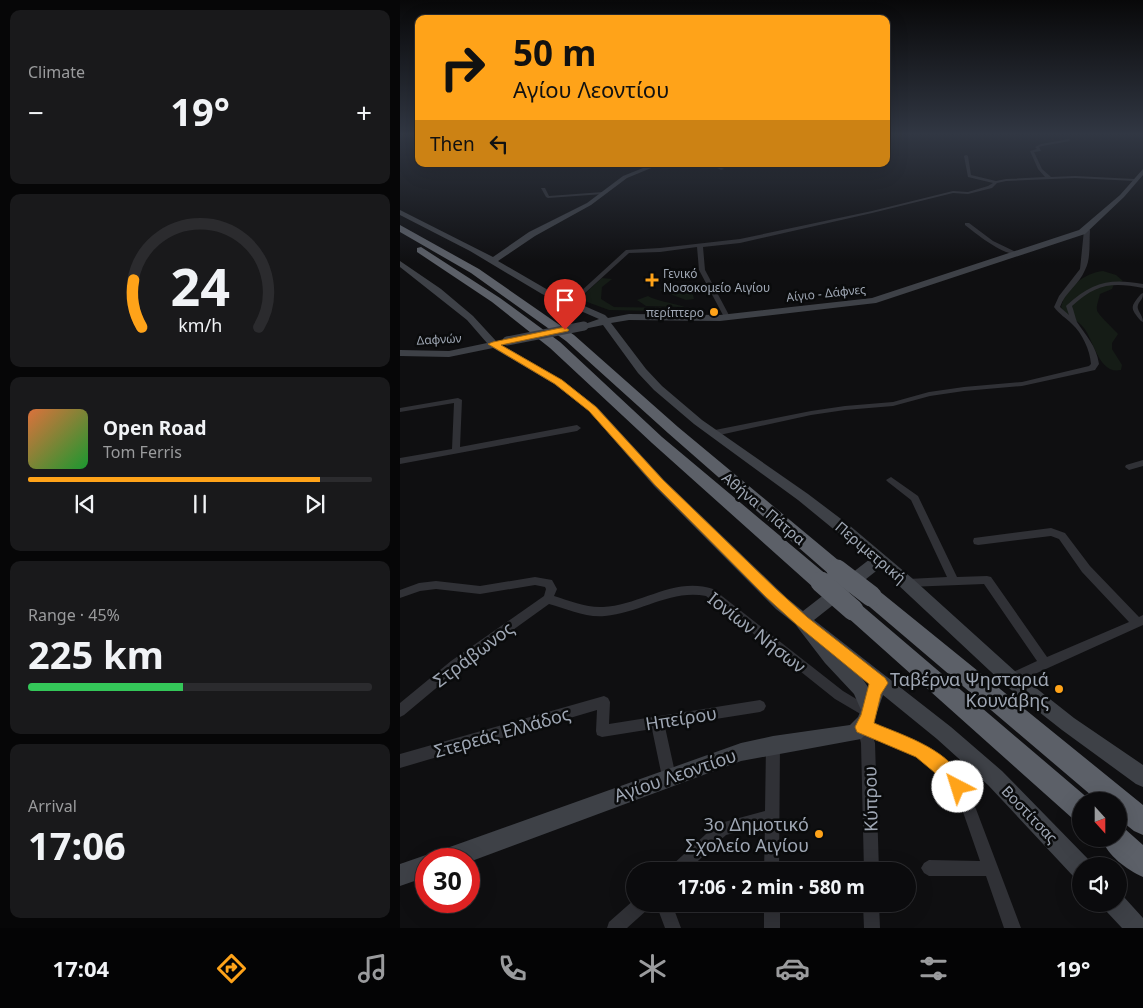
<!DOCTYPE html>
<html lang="en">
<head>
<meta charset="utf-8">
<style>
	body { margin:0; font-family:"Noto Sans",sans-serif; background:#19191b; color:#f1f3f6; height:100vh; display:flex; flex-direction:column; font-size:19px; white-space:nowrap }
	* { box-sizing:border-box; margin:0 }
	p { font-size:16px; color:#9a9b9d }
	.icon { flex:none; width:28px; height:28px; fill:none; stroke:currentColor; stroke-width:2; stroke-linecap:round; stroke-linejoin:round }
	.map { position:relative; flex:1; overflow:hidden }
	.side { display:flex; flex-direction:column; gap:10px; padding:10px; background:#060607; width:400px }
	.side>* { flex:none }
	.hud { position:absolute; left:15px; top:15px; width:475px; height:152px; border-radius:10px; box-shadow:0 5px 20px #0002,0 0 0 1px #2b2b2e; background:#ffa319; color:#111; overflow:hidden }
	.needle { width:32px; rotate:159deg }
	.controls { position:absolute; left:672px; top:792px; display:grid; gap:10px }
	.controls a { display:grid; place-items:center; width:55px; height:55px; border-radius:50%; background:#0b0b0d; box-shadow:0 5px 20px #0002,0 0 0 1px #2b2b2e; font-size:25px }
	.speed { position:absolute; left:15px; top:848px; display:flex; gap:10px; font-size:25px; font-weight:700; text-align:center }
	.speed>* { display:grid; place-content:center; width:65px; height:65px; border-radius:50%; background:#0b0b0d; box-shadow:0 5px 20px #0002,0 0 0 1px #2b2b2e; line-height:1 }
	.speed .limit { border:8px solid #d22; background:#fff; color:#111 }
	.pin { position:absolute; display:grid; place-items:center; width:42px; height:42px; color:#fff; margin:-51px -21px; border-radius:50% 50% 50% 0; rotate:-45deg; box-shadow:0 0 5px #0007 }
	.pin .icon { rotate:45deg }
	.me { position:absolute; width:55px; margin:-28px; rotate:320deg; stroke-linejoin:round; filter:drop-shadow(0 0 4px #0008) }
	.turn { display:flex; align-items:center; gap:18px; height:105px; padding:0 15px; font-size:22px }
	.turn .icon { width:65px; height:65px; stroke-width:2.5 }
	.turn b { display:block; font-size:35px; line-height:42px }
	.then { display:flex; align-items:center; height:48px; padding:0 15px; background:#0003; gap:10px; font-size:19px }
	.big { font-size:38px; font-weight:700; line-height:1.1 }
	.side .card { flex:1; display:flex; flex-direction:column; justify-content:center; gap:8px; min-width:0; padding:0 18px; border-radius:10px; background:#19191b }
	.side .dial { align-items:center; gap:0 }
	.dial svg { height:130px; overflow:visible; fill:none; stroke:#2b2b2e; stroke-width:7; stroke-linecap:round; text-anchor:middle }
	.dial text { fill:#f1f3f6; stroke:none }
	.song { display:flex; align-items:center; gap:15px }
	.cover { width:60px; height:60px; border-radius:8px; background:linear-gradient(135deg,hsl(20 70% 55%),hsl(130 70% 35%)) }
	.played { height:5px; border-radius:2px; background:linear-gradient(90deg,#ffa319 85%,#2b2b2e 85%) }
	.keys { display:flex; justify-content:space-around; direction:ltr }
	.heat { display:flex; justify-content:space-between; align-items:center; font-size:28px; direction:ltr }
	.charge { height:8px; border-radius:4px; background:linear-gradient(90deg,#34c759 45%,#2b2b2e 0) }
	.trip { position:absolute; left:226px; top:862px; width:290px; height:50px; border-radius:25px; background:#0b0b0d; box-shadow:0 5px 20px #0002,0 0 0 1px #2b2b2e; font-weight:700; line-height:50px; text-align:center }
	.tab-bar { display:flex; height:80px; justify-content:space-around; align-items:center; background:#040405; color:#9a9b9d }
	.tab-bar .icon { width:35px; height:35px }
	.tab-bar .active { color:#ffa319 }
	.tab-bar b { font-size:22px; color:#f1f3f6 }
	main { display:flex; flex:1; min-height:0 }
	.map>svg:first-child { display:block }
	.green { fill:#151c16 }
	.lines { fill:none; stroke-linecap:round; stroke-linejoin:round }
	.street { fill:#303136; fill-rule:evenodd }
	.secondary { fill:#3e4147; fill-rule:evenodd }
	.highway { fill:#5c6068; fill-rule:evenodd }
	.secondary-bridge { stroke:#3e4147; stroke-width:9 }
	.highway-bridge { stroke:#5c6068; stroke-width:21 }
	.route { fill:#ffa319; stroke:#a66a10 }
	.poi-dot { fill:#ffa319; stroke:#0a0b0c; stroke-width:2 }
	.labels { text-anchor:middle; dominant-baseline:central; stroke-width:5; stroke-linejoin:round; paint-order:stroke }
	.far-poi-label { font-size:12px; fill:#9fa7b4; stroke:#0a0b0c; text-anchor:start }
	.far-street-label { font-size:12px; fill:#9fa7b4; stroke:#0a0b0c }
	.street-label { font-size:15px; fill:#9fa7b4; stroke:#0a0b0c }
	.near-street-label { font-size:18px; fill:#9fa7b4; stroke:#0a0b0c }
	.near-poi-label { font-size:18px; fill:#9fa7b4; stroke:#0a0b0c; text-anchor:end }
</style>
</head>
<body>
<main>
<section class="side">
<div class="card"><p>Climate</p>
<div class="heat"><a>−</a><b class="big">19°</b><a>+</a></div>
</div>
<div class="card dial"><svg viewBox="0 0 100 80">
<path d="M14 69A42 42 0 1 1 86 69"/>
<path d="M14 69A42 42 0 0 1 9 40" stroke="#ffa319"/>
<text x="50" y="56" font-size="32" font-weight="700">24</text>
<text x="50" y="72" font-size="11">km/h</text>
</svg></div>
<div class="card">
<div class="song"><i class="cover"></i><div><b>Open Road</b><p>Tom Ferris</p></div></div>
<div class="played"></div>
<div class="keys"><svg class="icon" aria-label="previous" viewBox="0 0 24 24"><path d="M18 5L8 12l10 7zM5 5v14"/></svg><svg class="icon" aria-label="pause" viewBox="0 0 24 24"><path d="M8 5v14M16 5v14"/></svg><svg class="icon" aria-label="next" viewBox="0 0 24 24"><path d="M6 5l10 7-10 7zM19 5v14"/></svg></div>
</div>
<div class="card"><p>Range · 45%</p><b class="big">225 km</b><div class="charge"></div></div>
<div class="card"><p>Arrival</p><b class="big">17:06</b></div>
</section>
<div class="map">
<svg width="743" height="928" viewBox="0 0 743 928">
	<rect width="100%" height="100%" fill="#0f0f11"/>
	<g class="green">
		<path d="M 703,271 L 716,275 L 723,281 L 714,284 L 712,289 L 700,294 C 699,299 696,306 697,310 C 697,314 715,330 718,334 L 712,343 L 712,349 L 722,365 L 721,370 C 699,375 694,341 684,328 C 678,320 666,316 661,307 C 666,288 684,273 703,271 Z"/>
		<path d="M 202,278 L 212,279 L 202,287 L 201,299 L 214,307 L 283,308 L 292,312 L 209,310 L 179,299 Z"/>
		<path d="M 276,284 L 293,295 L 294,299 L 286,300 L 259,290 Z"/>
		<path d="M 248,296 C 254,300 276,304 285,307 L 246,306 L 237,300 Z"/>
	</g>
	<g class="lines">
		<g class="street">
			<path d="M 669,139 L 670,141 L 642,146 L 639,147 L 641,151 L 634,152 L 642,169 L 651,177 L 675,176 L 735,179 L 737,180 L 735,181 L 675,178 L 606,181 L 597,183 L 592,188 L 568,194 L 553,193 L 472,213 L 340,243 L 303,247 L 305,270 L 330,317 L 327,319 L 324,317 L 299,270 L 297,247 L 260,252 L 229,253 L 173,304 L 168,303 L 226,250 L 260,248 L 340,239 L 472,211 L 553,191 L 568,192 L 588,186 L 593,183 L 568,177 L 564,156 L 566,155 L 568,156 L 571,175 L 596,181 L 606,179 L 645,177 L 638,169 L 630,151 L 637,149 L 635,147 L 641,144 Z"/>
			<path d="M 310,164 L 315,164 L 324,169 L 321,170 Z"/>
			<path d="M 141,188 L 145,188 L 149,196 L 203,192 L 205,193 L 203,194 L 148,198 L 146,197 Z"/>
			<path d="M 565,223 L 569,223 L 593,241 L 618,253 C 606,258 575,233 565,225 Z"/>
			<path d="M 687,228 L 690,230 C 689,243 691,259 685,270 C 679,285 665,292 660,307 L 669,315 L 666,306 L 667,305 C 692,282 710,278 743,284 L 743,288 C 712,282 696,284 672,306 C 674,311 675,317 677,322 C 686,336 696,345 699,364 L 695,370 L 622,386 L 564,391 L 530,396 L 493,406 L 445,410 L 411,415 L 315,436 L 311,433 L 315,430 L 411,411 L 445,406 L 493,402 L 529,392 L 564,387 L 622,382 L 689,366 L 691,364 C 690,350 682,333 672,324 C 666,318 659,314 654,307 L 659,296 L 680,269 L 684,230 Z"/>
			<path d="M 743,293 C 743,300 740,300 738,305 C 736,310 743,315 743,322 L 741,321 C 730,308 730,307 741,294 Z"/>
			<path d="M 58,398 L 62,400 L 60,447 L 177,425 L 181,428 L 177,431 L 0,464 L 0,458 L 52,449 L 54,403 L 0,412 L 0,408 Z"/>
			<path d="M 743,460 L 743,466 L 729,470 L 725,467 L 726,465 Z"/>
			<path d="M 491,477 L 518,496 L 557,577 L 587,576 L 591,577 L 647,657 L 729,622 L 682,572 L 659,539 L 651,536 L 578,545 L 574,544 L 573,541 L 574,538 L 651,528 L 665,533 L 690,566 L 739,617 L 743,615 L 743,625 L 615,683 L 611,685 L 607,683 L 605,679 L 607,675 L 637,661 L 584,584 L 508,587 L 504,586 L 503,583 L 504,580 L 508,579 L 547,577 L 511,500 L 488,482 L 486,480 Z"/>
			<path d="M 135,577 L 152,580 L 157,589 L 154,596 C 170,601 187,608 203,607 C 241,605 275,576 313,589 L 443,691 L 473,709 L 475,713 L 473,717 L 469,719 L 435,699 L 306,596 C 271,589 240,613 205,616 C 186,618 167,609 149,604 L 59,669 L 4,715 L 0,717 L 0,703 L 51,661 L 144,596 L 146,589 L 145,587 L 135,585 L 80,594 L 36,589 L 20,591 L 0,598 L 0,590 L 19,583 L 36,581 L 80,586 Z"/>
			<path d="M 204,696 L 208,698 L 210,702 L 209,724 L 360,700 L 364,702 L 366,706 L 364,710 L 360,712 L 265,727 L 276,777 L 274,782 L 269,784 L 264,782 L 262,777 L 252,729 L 202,737 L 197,735 L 196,731 L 197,710 L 0,768 L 0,754 Z"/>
			<path d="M 463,721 L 527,746 L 558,775 L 576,809 L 621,928 L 604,928 L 586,876 L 529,876 L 524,873 L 521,868 L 524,863 L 529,860 L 580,861 L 563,812 L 548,785 L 517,756 L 473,737 L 475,743 L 479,871 L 464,871 L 461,743 L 457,727 L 458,723 Z"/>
			<path d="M 373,739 L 378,740 L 380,745 L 379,871 L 364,871 L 365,825 L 326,835 L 287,871 L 269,871 L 271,866 L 317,824 L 365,811 L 366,745 L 368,740 Z"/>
			<path d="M 235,899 L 235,904 L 249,904 L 247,910 L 227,928 L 207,928 L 209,922 Z"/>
			<path d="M 256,904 L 272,904 L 281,928 L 265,928 Z"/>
			<rect x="364" y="904" width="16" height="24"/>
			<path d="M 463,904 L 479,904 L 480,928 L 464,928 Z"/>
		</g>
		<g class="secondary">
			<path d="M 253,164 L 261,164 L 227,178 L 191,205 L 135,236 L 98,261 L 148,290 L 205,315 L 208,318 L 229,314 L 320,315 L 472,298 L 679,230 L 720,195 L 743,169 L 743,175 L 724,197 L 685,234 L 476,303 L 320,321 L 229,320 L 211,323 L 246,369 L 262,386 L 302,420 L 408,494 L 449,525 L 513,579 L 617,673 L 674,718 L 743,765 L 743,787 L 736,784 L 662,730 L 605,685 L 480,568 L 414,620 L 551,727 L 602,771 L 689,860 L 691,866 L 681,866 L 681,879 L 673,876 L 588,785 L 537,739 L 483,695 L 471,729 L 461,739 L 341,761 L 69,862 L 69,859 L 36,859 L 39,851 L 47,848 L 341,743 L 373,736 L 450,725 L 458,717 L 461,710 L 454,694 L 425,663 L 395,624 L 376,609 L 254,486 L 189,411 L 154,384 L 93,348 L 49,357 L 0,356 L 0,350 L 49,351 L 87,343 L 67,320 L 0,267 L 0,261 L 41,289 L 73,316 L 96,341 L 101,342 L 102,345 L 162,380 L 197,407 L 264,480 L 388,599 L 403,611 L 470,559 L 398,500 L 294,424 L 254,390 L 238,373 L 203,325 L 184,329 L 179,326 L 199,319 L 142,294 L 70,251 L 0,215 L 0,210 L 2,211 L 93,257 L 129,232 L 187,203 L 223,176 ZM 462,678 L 470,684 L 468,687 Z"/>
			<path d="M 26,855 L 34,859 L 26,859 L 26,877 L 0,886 L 0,864 Z"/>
			<path d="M 719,894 L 723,896 L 743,918 L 743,928 L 722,928 L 707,912 L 704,904 L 719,904 Z"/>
		</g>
		<g class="highway">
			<path d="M 0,225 L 79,269 L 174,335 L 278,427 L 444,565 L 447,570 L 444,575 L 437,578 L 430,575 L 268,433 L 166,341 L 71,273 L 0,232 Z"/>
			<path d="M 21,247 L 100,298 L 160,342 L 262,437 L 428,576 L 431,582 L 428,588 L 421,590 L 414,588 L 252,443 L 150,348 L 92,302 L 17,252 L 17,248 Z"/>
			<path d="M 471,588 L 478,590 L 743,805 L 743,835 L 734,831 L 719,819 L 719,801 L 698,801 L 464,602 L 461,596 L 464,590 Z"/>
			<path d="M 453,602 L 460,604 L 690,800 L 691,801 L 681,801 L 681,822 L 672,818 L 446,616 L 443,610 L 446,604 Z"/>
			<path d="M 719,827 L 725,829 L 743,845 L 743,877 C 727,870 707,855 702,839 L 719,839 Z"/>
		</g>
		<path class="secondary-bridge" d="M 107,341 L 184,326"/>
		<g class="highway-bridge">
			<path d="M 437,570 L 471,596"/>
			<path d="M 421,582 L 453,610"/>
		</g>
	</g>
	<linearGradient id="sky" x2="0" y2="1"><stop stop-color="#080809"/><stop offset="0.51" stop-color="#313743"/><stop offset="1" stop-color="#313743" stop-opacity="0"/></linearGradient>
	<rect width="743" height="263" fill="url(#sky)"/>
	<path class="route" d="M 165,327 L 169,330 L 168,331 L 101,345 L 162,380 L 196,407 L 263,480 L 376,589 L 407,617 L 485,678 L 488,683 L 481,694 L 474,723 C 507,737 552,750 567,787 L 564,793 L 558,796 L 552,793 L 534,772 L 516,757 L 457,732 L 455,727 L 461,715 L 469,684 L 397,625 L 366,597 L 255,485 L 189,411 L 155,384 L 88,344 L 93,342 Z"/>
	<g class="poi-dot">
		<path d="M249.5 272.5h5v5h5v5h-5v5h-5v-5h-5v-5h5z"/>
		<circle cx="314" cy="312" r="5"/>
		<circle cx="659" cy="689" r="5"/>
		<circle cx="419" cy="834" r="5"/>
	</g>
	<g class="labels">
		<g class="far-poi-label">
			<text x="263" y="273">Γενικό<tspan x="263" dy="14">Νοσοκομείο Αιγίου</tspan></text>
			<text x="304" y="312" text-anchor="end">περίπτερο</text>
		</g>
		<g class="far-street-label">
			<text transform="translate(426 293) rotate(-6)">Αίγιο - Δάφνες</text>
			<text transform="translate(39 339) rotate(-3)">Δαφνών</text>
		</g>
		<g class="street-label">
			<text transform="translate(364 508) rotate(40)">Αθήνα - Πάτρα</text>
			<text transform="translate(471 552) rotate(40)">Περιμετρική</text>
			<text transform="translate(630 814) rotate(46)">Βοστίτσας</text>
		</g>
		<g class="near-street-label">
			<text transform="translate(357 632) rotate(38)">Ιονίων Νήσων</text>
			<text transform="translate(73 654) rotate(-37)">Στράβωνος</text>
			<text transform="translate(281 718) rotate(-9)">Ηπείρου</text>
			<text transform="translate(102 732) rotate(-16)">Στερεάς Ελλάδος</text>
			<text transform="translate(275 775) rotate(-19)">Αγίου Λεοντίου</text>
			<text transform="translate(470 799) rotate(-91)">Κύπρου</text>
		</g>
		<g class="near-poi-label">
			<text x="649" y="679">Ταβέρνα Ψησταριά<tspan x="649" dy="21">Κουνάβης</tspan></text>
			<text x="409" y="824">3ο Δημοτικό<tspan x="409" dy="21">Σχολείο Αιγίου</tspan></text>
		</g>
	</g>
</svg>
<div class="controls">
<a><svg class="needle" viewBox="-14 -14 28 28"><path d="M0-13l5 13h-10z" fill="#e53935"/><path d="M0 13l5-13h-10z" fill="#9a9b9d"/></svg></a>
<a><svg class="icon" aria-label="sound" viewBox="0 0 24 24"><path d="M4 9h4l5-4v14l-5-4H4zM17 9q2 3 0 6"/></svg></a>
</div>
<div class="speed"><div class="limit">30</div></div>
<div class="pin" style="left:165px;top:330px;background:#d93025"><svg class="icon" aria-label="arrive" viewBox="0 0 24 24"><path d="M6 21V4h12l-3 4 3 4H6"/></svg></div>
<svg class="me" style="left:558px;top:787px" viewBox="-20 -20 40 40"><circle r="19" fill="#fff"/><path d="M0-13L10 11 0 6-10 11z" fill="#ffa319"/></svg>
<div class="trip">17:06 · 2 min · 580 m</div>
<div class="hud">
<div class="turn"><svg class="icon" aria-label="right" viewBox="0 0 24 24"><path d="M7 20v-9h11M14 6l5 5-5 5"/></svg><div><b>50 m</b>Αγίου Λεοντίου</div></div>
<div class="then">Then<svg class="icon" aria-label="left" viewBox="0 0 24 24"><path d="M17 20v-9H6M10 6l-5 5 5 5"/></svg></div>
</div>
</div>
</main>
<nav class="tab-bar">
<b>17:04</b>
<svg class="icon active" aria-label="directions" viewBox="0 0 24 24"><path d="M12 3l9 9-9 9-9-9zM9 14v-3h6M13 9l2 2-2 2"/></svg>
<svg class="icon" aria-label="music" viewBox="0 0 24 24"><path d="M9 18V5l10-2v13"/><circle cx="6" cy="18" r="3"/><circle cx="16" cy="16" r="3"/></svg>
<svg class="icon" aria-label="phone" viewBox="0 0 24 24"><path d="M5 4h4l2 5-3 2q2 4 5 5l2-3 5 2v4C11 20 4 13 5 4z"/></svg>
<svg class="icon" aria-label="climate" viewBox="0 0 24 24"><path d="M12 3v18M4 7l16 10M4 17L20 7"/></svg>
<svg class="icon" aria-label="car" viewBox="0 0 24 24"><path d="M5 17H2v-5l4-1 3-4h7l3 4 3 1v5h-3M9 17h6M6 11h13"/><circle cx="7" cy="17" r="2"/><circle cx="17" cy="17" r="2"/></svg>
<svg class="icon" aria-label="filters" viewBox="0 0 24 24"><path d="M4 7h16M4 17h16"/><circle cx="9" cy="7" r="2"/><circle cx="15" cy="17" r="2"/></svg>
<b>19°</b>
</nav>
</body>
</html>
